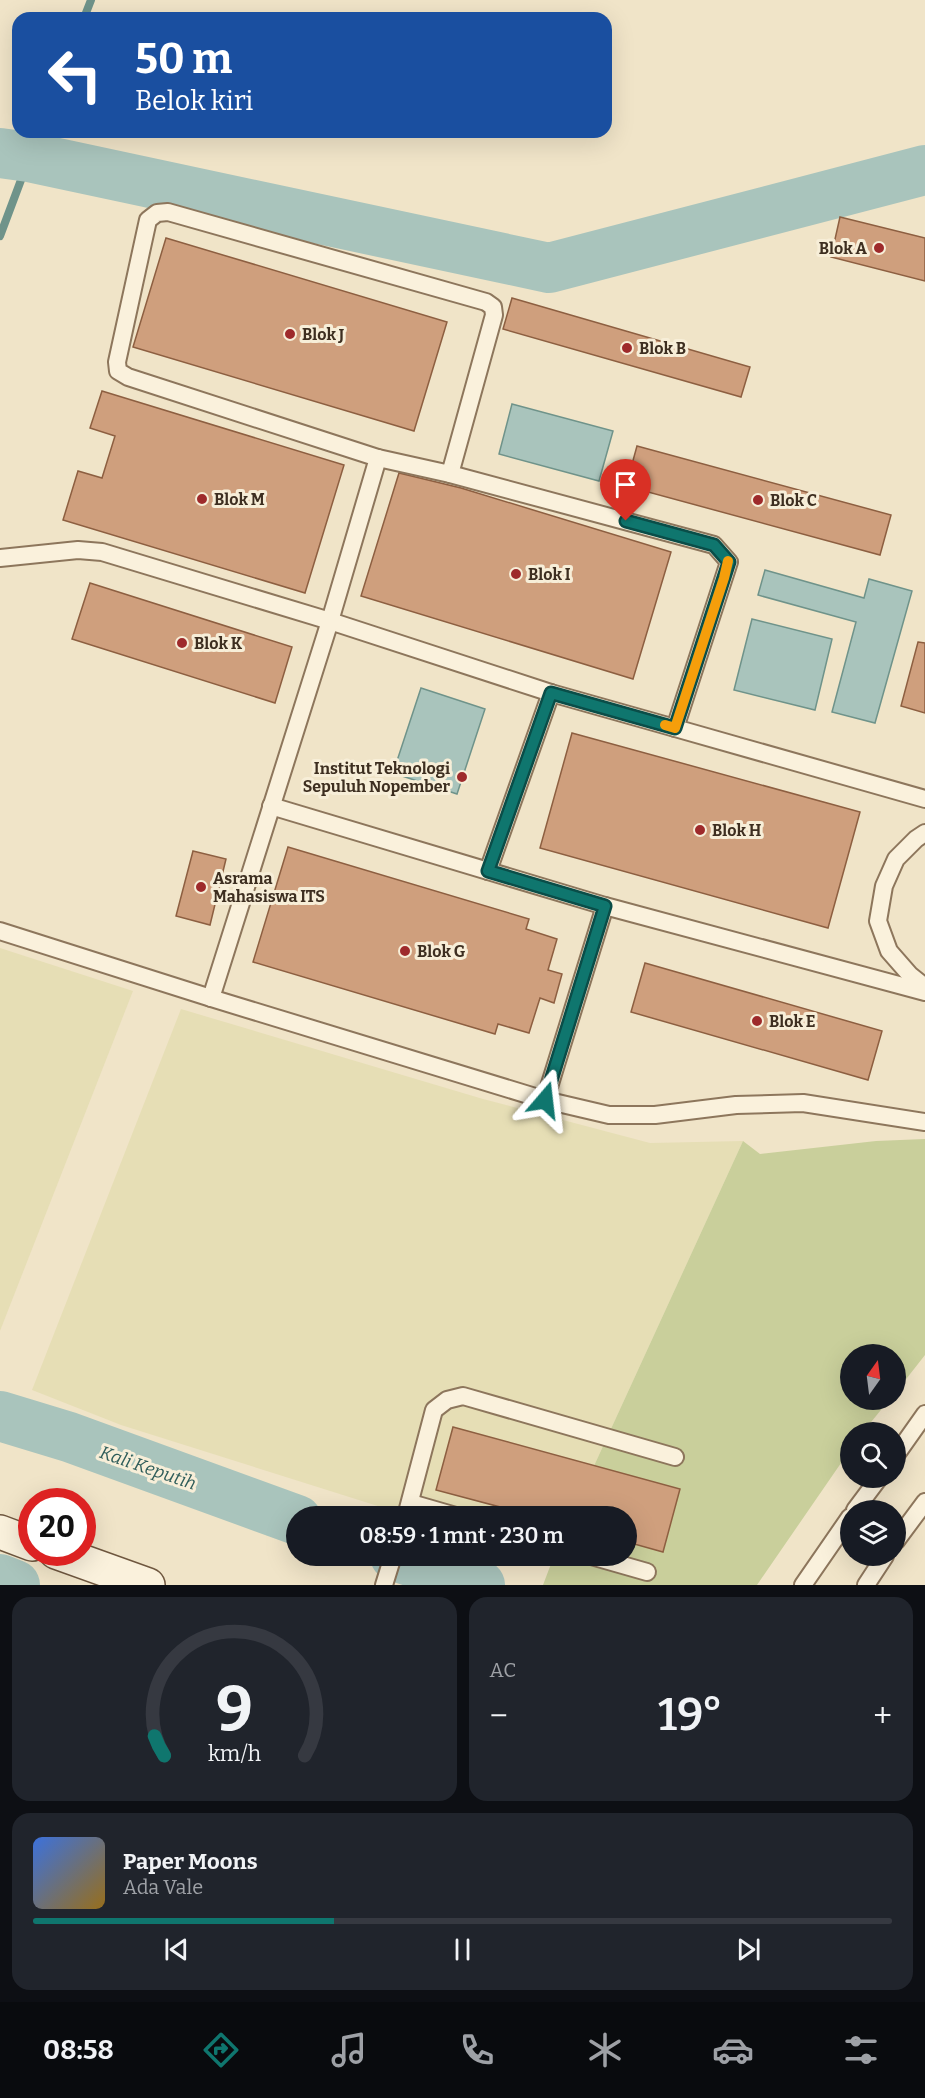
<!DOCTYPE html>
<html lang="id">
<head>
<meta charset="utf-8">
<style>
	body { margin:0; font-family:Bitter,serif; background:#20242c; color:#f1f3f6; height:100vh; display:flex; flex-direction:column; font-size:22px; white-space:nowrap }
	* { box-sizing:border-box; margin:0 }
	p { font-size:20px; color:#9ea1a6 }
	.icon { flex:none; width:33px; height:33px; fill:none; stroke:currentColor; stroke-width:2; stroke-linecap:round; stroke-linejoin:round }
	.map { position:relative; height:1585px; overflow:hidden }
	.panel { display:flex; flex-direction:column; gap:12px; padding:12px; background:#0d0f14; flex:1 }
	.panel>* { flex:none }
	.top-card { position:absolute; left:12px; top:12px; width:600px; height:126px; border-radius:18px; box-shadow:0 6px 24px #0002; background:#1a4fa0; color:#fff; overflow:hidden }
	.needle { width:39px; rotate:14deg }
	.tools { position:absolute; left:840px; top:1344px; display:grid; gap:12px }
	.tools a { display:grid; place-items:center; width:66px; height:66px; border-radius:50%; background:#171b24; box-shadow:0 6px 24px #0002; font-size:30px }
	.speed { position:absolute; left:18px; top:1488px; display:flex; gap:12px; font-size:30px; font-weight:700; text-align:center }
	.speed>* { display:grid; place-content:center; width:78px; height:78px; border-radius:50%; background:#171b24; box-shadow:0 6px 24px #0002; line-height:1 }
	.speed .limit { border:9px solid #d22; background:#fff; color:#111 }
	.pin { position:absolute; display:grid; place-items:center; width:51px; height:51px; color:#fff; margin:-62px -26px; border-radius:50% 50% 50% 0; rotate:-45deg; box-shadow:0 0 6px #0007 }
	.pin .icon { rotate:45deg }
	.me { position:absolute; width:66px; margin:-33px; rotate:17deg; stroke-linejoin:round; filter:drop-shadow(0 0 4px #0008) }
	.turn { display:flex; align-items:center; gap:21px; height:126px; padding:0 24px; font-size:27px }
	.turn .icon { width:78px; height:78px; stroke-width:2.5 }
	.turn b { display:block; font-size:42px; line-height:51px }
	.big { font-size:45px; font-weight:600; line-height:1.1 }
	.panel .widget { flex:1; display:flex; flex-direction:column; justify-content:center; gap:9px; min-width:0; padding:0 21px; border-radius:18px; background:#20242c }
	.panel .dial { align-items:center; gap:0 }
	.dial svg { height:156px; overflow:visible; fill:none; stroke:#363941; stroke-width:7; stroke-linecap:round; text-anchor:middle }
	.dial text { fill:#f1f3f6; stroke:none }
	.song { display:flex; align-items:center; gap:18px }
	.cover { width:72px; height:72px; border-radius:9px; background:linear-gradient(135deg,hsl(220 70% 55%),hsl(40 70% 35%)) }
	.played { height:6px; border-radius:3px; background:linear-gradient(90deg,#0f766e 35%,#363941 35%) }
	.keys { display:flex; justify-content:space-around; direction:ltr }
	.heat { display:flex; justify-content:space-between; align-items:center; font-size:33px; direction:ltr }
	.panel .tiles { flex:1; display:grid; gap:12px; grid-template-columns:1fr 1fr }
	.widget:last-child { grid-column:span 2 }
	.trip { position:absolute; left:286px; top:1506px; width:351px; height:60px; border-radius:30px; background:#171b24; box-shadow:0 6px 24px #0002; font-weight:600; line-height:60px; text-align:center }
	.menu { display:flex; height:96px; justify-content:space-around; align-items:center; background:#090b0e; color:#9ea1a6 }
	.menu .icon { width:42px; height:42px }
	.menu .on { color:#0f766e }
	.menu b { font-size:27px; color:#f1f3f6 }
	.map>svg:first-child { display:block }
	.farmland { fill:#e6deb5 }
	.green { fill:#c9cf9b }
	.water { fill:#a9c4bc; stroke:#6f938a; stroke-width:1.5 }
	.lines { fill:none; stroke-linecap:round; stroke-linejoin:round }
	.stream { stroke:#6f938a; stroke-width:8 }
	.river { stroke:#a9c4bc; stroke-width:50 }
	.building { fill:#cf9f7d; stroke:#8d5f41; stroke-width:1.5 }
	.service-casing { stroke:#8d765c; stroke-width:20 }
	.secondary-casing { stroke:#6f573f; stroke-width:36 }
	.service { stroke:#faf1dc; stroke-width:16 }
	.secondary { stroke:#faf1dc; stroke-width:33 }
	.route-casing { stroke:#0a4d48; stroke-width:15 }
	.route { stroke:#0f766e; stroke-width:10 }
	.slow { stroke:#f59e0b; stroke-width:10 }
	.poi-dot { fill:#9e2a2b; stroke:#f7eed8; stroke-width:2 }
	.labels { text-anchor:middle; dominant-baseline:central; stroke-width:6; stroke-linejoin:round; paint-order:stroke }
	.poi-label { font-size:16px; font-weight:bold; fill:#3d2e20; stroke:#f7eed8; text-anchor:start }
	.water-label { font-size:18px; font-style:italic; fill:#2f5d5a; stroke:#f7eed8 }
</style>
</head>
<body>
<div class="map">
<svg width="925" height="1585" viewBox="0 0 925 1585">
	<rect width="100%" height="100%" fill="#f0e4c8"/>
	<g class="farmland">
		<path d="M 0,948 L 133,991 L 0,1331 Z"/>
		<path d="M 181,1009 L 483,1099 L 650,1143 L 743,1141 L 571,1516 L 417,1516 L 381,1507 L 121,1425 L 32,1390 Z"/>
	</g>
	<path class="green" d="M 925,1139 L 925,1355 L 896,1392 L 896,1354 L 850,1354 L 850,1400 L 889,1400 L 863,1432 L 850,1432 L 850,1450 L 757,1585 L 543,1585 L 554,1556 L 627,1556 L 627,1516 L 571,1516 L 743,1141 L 760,1154 L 876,1141 Z"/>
	<g class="water">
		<path d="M 512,404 L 613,431 L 599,481 L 499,454 Z"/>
		<path d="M 765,570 L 864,598 L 869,579 L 912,591 L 875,723 L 832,712 L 856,622 L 758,595 Z"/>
		<path d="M 752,619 L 832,639 L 815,710 L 734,690 Z"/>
		<path d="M 421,688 L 485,709 L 457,794 L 393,773 Z"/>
	</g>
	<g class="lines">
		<g class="stream">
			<path d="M 84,18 L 91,0"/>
			<path d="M 0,236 L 39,132"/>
		</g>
		<g class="river">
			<path d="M 0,153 L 29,157 L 549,268 L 925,170"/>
			<path d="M 0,1416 L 69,1437 L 297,1520"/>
			<path d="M 395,1556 L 480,1585"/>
			<path d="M 0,1579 L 15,1585"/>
		</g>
	</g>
	<g class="building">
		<path d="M 840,217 L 925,238 L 925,281 L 831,257 Z"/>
		<path d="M 166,238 L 447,322 L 414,431 L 133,347 Z"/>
		<path d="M 512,298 L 750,367 L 741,397 L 503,329 Z"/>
		<path d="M 102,391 L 344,465 L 305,593 L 63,520 L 78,471 L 102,478 L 115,436 L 90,428 Z"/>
		<path d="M 637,446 L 891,515 L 880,555 L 626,486 Z"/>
		<path d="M 399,473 L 461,488 L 671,552 L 633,679 L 361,596 Z"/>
		<path d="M 90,583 L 292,647 L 275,703 L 72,639 Z"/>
		<path d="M 918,642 L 925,643 L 925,713 L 901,706 Z"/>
		<path d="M 572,733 L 860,812 L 828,928 L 540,848 Z"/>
		<path d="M 288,847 L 529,919 L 526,929 L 557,939 L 548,970 L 562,974 L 554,1003 L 540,998 L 529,1033 L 498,1024 L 495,1034 L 253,962 Z"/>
		<path d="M 193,851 L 226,859 L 210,925 L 176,916 Z"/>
		<path d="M 645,963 L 882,1031 L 868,1080 L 631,1012 Z"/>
		<path d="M 453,1427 L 680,1489 L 663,1552 L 627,1542 L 627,1516 L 534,1516 L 436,1490 Z"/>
	</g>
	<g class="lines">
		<defs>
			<g id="service">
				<path d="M 168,212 L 486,302 L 493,307 L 494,315 L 450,474 L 378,458 L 128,377 L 118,371 L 117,362 L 148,220 L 157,213 Z"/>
				<path d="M 450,474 L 714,545 L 729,562 L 675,728 L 925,799"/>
				<path d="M 0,558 L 78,550 L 102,552 L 330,621 L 551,693 L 675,728"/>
				<path d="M 271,806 L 605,906 L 925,992"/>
				<path d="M 925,833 L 916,839 L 896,859 L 884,886 L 878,921 L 889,951 L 910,975 L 925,987"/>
				<path d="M 488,871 L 551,693"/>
				<path d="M 0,931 L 211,998 L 545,1100 L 605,906"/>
				<path d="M 211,998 L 330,621 L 378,458"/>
				<path d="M 545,1100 L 609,1115 L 655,1115 L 736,1105 L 803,1103 L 925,1122"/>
				<path d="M 896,1455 L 925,1414"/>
				<path d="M 411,1503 L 456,1516"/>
				<path d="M 855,1510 L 879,1478"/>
				<path d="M 406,1516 L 434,1410 L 447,1400 L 463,1396 L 675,1457"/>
				<path d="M 896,1541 L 925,1502"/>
				<path d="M 591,1556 L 647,1572"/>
				<path d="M 384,1585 L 393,1556"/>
				<path d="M 803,1585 L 850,1517"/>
				<path d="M 866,1585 L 885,1556"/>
			</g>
			<g id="secondary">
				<path d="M 0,1532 L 32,1544"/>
				<path d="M 56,1552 L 148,1585"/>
			</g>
		</defs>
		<use href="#service" class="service-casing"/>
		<use href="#secondary" class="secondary-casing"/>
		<use href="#service" class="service"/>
		<use href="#secondary" class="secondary"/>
	</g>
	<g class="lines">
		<defs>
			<path id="route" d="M 545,1100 L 605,906 L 488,871 L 551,693 L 675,728 L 729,562 L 714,545 L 626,521"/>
		</defs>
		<use href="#route" class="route-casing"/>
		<use href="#route" class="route"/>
		<path class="slow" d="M 665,725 L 675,728 L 724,578 L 728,561"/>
	</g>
	<g class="poi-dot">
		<circle cx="879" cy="248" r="6"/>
		<circle cx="290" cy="334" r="6"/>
		<circle cx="627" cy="348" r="6"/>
		<circle cx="202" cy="499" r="6"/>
		<circle cx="758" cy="500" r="6"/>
		<circle cx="516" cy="574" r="6"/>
		<circle cx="182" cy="643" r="6"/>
		<circle cx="462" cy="777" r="6"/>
		<circle cx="700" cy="830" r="6"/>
		<circle cx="201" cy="887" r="6"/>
		<circle cx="405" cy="951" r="6"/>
		<circle cx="757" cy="1021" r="6"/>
	</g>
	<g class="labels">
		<g class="poi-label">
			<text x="867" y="248" text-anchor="end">Blok A</text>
			<text x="302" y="334">Blok J</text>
			<text x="639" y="348">Blok B</text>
			<text x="214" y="499">Blok M</text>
			<text x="770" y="500">Blok C</text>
			<text x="528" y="574">Blok I</text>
			<text x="194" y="643">Blok K</text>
			<text x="450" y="768" text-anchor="end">Institut Teknologi<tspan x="450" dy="18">Sepuluh Nopember</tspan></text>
			<text x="712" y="830">Blok H</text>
			<text x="213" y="878">Asrama<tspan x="213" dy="18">Mahasiswa ITS</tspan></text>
			<text x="417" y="951">Blok G</text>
			<text x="769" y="1021">Blok E</text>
		</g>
		<g class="water-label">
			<text transform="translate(148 1468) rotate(19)">Kali Keputih</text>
		</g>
	</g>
</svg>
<div class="tools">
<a><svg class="needle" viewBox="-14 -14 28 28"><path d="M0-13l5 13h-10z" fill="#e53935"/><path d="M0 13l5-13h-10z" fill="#9ea1a6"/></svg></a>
<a><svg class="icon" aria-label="search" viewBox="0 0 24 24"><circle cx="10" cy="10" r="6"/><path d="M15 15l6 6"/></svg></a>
<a><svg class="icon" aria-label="layers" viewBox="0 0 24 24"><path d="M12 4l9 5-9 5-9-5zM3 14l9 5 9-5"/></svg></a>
</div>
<div class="speed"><div class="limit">20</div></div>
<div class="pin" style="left:626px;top:521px;background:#d93025"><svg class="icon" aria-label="arrive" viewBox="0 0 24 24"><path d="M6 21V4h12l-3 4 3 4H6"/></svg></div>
<svg class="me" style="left:545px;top:1100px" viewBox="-20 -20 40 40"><path d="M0-17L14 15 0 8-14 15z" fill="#0f766e" stroke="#fff" stroke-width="4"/></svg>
<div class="trip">08:59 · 1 mnt · 230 m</div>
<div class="top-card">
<div class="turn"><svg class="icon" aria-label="left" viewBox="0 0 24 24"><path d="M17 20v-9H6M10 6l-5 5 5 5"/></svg><div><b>50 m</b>Belok kiri</div></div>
</div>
</div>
<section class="panel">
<div class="tiles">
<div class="widget dial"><svg viewBox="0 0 100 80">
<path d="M14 69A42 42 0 1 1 86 69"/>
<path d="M14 69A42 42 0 0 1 9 59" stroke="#0f766e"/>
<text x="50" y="56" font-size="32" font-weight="700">9</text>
<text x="50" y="72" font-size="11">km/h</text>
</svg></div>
<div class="widget"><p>AC</p>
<div class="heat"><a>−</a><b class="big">19°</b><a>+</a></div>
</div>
<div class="widget">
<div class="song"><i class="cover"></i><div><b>Paper Moons</b><p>Ada Vale</p></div></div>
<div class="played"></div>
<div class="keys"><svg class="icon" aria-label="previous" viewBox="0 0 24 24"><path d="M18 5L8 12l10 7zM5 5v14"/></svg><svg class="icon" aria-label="pause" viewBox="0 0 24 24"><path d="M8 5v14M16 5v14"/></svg><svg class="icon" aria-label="next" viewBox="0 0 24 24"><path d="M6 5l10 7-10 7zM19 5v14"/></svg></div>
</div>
</div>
</section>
<nav class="menu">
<b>08:58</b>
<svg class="icon on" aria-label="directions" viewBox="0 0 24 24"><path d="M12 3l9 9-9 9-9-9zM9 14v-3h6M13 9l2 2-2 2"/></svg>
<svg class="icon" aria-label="music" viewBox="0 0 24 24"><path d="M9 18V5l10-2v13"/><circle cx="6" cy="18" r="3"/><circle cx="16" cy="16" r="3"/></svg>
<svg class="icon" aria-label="phone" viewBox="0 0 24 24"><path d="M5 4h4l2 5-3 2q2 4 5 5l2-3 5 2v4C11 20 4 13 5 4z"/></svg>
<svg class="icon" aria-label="climate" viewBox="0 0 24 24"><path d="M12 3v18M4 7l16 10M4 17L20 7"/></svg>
<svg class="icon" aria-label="car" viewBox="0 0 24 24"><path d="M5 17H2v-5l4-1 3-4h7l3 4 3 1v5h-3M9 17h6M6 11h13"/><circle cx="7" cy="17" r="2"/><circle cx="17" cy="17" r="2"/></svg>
<svg class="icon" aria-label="filters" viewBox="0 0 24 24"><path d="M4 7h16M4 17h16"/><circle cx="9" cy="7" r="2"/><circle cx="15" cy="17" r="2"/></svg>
</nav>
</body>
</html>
